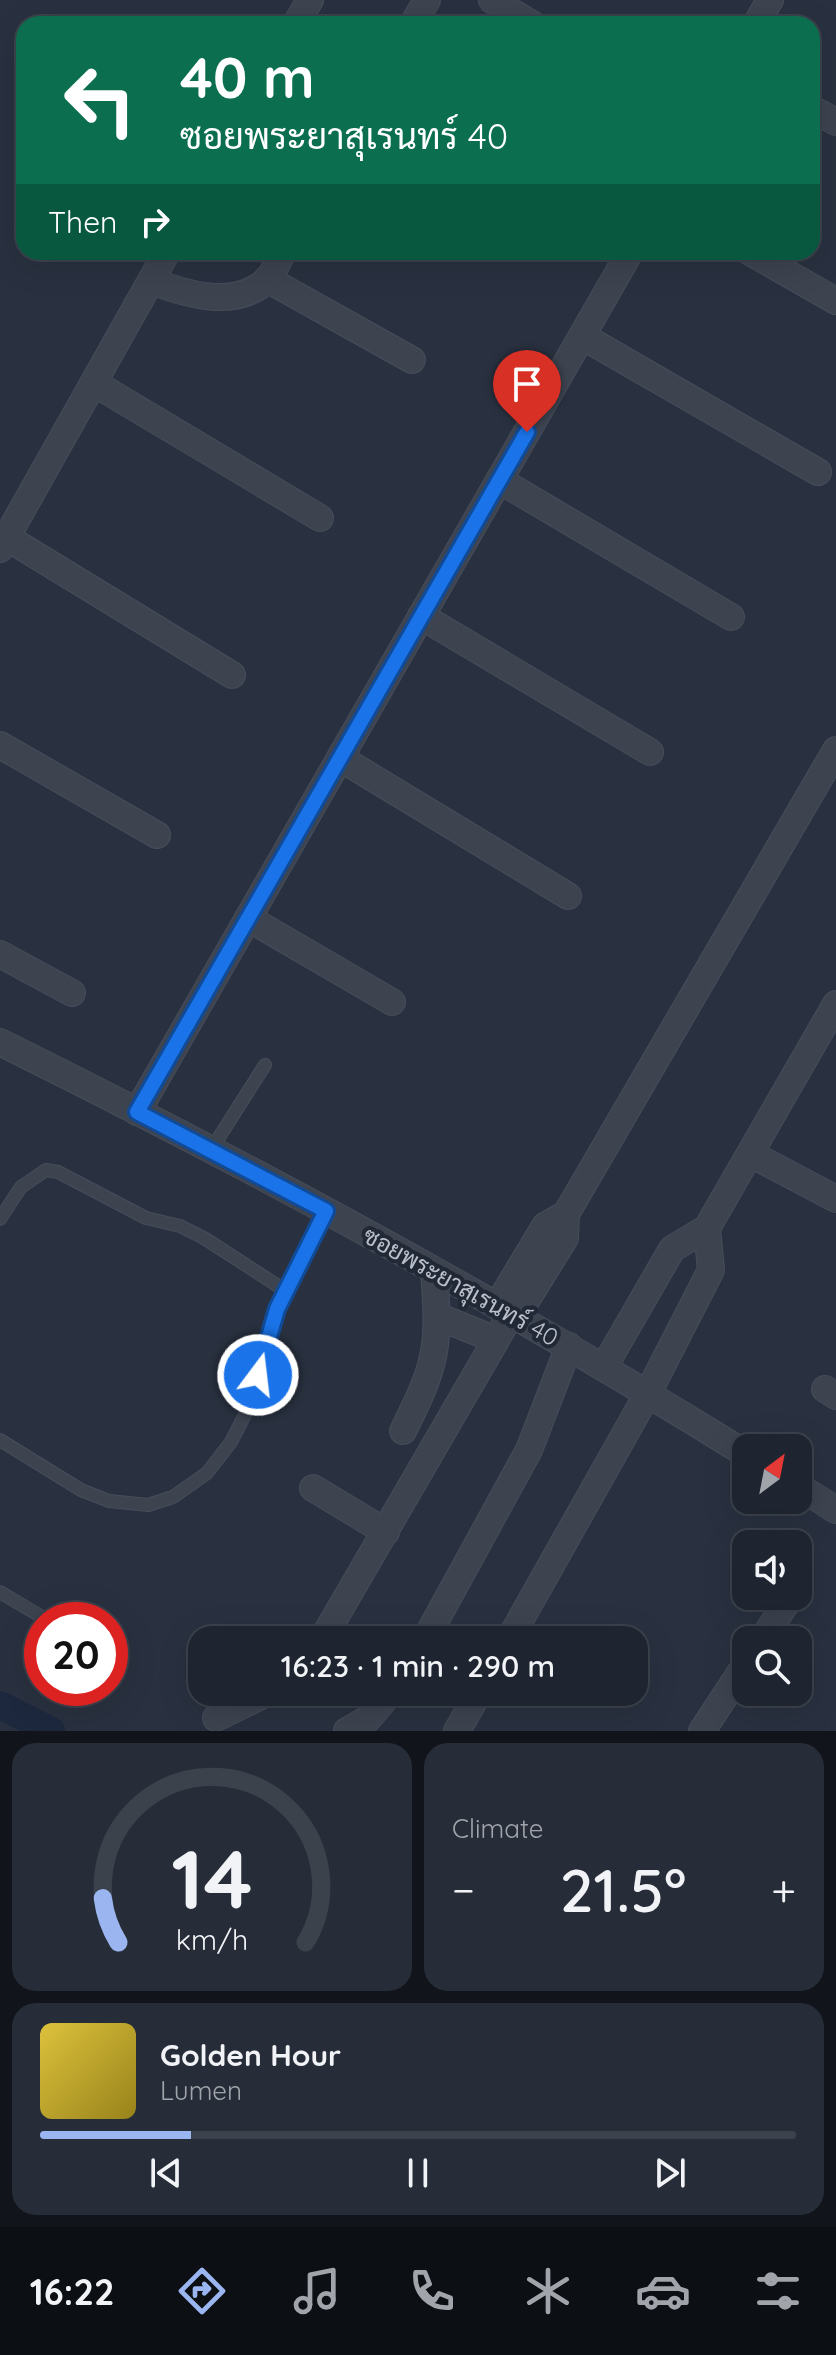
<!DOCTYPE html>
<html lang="en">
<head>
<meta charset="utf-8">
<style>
	body { margin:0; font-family:Quicksand,Sarabun,sans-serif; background:#272d38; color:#f1f3f6; height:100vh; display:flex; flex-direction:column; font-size:30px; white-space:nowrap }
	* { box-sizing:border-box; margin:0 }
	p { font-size:26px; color:#a1a5ab }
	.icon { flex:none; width:44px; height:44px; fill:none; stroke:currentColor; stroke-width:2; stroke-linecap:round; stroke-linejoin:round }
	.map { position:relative; height:1731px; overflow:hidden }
	.side { display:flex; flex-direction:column; gap:12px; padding:12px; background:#11141a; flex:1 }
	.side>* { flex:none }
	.banner { position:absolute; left:16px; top:16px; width:804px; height:244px; border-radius:24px; box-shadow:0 8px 32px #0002,0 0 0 2px #3c424c; background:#0b6e4f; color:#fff; overflow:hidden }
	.needle { width:52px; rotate:32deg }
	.controls { position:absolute; left:732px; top:1434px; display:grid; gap:16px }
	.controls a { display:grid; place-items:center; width:80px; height:80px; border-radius:16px; background:#1f2530; box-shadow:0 8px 32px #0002,0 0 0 2px #3c424c; font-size:40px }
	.speed { position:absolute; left:24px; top:1602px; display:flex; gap:16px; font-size:40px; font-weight:700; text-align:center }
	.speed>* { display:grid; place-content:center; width:104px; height:104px; border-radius:50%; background:#1f2530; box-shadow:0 8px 32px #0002,0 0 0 2px #3c424c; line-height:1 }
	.speed .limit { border:12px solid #d22; background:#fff; color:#111 }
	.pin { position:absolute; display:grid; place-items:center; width:68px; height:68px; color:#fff; margin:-82px -34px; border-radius:50% 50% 50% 0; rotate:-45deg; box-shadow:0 0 8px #0007 }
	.pin .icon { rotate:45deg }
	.me { position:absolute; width:88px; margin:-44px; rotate:15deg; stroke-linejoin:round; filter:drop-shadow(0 0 6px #0008) }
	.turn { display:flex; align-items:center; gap:28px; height:168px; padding:0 32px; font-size:36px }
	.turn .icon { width:104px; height:104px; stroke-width:2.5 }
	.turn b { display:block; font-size:56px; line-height:68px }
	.then { display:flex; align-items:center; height:76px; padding:0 32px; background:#0003; gap:16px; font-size:30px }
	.big { font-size:60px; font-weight:600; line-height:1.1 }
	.side .card { flex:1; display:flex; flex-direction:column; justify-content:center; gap:12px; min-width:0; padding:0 28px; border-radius:24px; background:#272d38 }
	.side .dial { align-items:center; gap:0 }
	.dial svg { height:208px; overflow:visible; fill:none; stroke:#3c424c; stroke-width:7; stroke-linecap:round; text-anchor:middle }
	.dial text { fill:#f1f3f6; stroke:none }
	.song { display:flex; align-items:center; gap:24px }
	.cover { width:96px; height:96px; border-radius:12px; background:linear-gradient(135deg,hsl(50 70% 55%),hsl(50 70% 35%)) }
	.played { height:8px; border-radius:4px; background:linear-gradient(90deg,#9ab5f0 20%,#3c424c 20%) }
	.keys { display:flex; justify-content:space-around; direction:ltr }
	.heat { display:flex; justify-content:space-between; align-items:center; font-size:44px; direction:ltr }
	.side .tiles { flex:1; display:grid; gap:12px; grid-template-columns:1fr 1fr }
	.card:last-child { grid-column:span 2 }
	.trip { position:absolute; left:188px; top:1626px; width:460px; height:80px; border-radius:24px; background:#1f2530; box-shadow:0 8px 32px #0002,0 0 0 2px #3c424c; font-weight:600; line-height:80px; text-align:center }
	.tabs { display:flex; height:128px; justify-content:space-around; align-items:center; background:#0c0f13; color:#a1a5ab }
	.tabs .icon { width:56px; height:56px }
	.tabs .selected { color:#9ab5f0 }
	.tabs b { font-size:36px; color:#f1f3f6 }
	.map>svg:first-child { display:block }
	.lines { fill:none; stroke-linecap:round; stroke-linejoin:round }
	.canal { stroke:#1d283e; stroke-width:28 }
	.lane-casing { stroke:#474d5a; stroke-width:14 }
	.street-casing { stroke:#474d5a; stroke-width:28 }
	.lane { stroke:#3d4450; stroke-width:12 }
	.street { stroke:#3d4450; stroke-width:26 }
	.route-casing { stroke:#114b97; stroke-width:20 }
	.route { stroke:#1a73e8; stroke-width:14 }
	.labels { text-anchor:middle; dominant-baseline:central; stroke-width:8; stroke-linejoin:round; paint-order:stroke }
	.street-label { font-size:24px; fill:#babfca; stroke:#222936 }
</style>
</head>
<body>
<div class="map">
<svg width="836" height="1731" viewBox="0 0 836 1731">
	<rect width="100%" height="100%" fill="#293140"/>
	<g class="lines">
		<path class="canal" d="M 0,1705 L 51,1731"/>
		<defs>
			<g id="lane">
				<path d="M 211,1150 L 265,1065"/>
				<path d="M 0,1219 L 21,1187 L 46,1170 L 58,1172 L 146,1218 L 180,1226 L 204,1238 L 286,1291"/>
				<path d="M 0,1440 L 81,1490 L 109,1501 L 148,1505 L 173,1497 L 207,1473 L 231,1442 L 251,1403 L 277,1309 L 326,1211"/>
				<path d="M 0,1592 L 47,1620"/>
			</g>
			<g id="street">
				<path d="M 492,0 L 532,24"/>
				<path d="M 296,24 L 310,0"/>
				<path d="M 413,24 L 427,0"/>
				<path d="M 756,24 L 770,0"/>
				<path d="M 812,109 L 836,122"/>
				<path d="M 750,252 L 836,301"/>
				<path d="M 267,279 L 412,360"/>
				<path d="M 151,281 C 186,294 235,310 267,280 C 274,273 278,260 283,252"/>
				<path d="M 582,336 L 818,472"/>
				<path d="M 94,383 L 320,518"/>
				<path d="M 499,480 L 731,617"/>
				<path d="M 6,537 L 232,675"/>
				<path d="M 0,549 L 167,252"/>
				<path d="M 421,616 L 650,752"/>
				<path d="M 0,745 L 157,835"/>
				<path d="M 340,758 L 568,896"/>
				<path d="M 248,918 L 392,1002"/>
				<path d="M 0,954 L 72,993"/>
				<path d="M 0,1042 C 254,1168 505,1304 746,1454"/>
				<path d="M 137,1112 L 630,252"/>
				<path d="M 751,1154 L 836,1199"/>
				<path d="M 497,1306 L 545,1226 L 566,1214"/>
				<path d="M 437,1316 L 496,1340"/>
				<path d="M 516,1317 L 565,1238 L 566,1214 L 836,750"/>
				<path d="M 604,1367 L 672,1249 L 707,1228 L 836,1004"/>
				<path d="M 825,1389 L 836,1396"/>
				<path d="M 403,1431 C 437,1363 440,1348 434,1271"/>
				<path d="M 798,1486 L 836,1510"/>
				<path d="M 313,1488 L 386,1532"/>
				<path d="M 322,1640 L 511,1314"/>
				<path d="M 425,1640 L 529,1450 L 569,1346"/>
				<path d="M 509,1640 L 648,1393 L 711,1270 L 707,1228"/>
				<path d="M 762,1640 L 791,1596"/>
				<path d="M 216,1718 L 269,1692"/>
				<path d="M 347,1731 L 368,1719 L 391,1692"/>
				<path d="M 457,1731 L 479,1692"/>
				<path d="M 702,1731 L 746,1664"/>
			</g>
		</defs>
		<use href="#lane" class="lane-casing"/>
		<use href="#street" class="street-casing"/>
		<use href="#lane" class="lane"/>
		<use href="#street" class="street"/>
	</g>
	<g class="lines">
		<defs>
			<path id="route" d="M 258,1375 L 277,1309 L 326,1211 L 137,1112 L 527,432"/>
		</defs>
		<use href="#route" class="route-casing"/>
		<use href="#route" class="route"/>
	</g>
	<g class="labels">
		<g class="street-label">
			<text transform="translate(461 1286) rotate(29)">ซอยพระยาสุเรนทร์ 40</text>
		</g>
	</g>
</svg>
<div class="controls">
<a><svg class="needle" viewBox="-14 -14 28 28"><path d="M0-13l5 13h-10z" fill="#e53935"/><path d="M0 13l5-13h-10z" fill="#a1a5ab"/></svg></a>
<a><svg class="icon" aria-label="sound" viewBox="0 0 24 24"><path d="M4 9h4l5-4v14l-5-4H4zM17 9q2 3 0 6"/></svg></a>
<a><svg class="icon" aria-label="search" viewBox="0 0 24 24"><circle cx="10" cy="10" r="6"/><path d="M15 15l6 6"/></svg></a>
</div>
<div class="speed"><div class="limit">20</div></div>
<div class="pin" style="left:527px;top:432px;background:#d93025"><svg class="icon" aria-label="arrive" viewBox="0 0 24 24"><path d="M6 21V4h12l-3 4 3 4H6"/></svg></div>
<svg class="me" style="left:258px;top:1375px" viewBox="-20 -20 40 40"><circle r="17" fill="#1a73e8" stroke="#fff" stroke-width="3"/><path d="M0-11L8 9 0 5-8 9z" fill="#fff"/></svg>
<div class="trip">16:23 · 1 min · 290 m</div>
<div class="banner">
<div class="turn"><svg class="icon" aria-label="left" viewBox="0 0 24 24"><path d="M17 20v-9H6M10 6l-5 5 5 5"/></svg><div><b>40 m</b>ซอยพระยาสุเรนทร์ 40</div></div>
<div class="then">Then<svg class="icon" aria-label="right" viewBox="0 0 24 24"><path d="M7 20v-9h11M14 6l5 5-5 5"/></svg></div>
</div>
</div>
<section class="side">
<div class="tiles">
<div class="card dial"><svg viewBox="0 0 100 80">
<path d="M14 69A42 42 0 1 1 86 69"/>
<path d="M14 69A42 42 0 0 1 8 52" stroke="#9ab5f0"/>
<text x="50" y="56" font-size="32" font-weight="700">14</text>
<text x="50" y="72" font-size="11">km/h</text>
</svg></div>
<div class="card"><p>Climate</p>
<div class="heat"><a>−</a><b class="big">21.5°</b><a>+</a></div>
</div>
<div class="card">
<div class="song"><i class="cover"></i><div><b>Golden Hour</b><p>Lumen</p></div></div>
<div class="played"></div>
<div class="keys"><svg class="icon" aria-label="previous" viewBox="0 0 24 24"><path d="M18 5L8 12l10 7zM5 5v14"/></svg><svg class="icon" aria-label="pause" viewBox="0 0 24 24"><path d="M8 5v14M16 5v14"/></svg><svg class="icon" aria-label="next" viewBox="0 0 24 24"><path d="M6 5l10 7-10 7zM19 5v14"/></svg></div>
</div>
</div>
</section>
<nav class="tabs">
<b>16:22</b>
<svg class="icon selected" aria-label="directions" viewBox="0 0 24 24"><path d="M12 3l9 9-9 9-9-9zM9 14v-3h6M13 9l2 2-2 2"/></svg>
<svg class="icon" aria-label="music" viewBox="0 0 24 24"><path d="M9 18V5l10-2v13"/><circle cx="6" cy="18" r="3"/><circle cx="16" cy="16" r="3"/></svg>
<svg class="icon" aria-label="phone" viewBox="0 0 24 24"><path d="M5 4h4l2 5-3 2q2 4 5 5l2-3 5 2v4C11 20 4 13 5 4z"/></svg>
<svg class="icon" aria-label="climate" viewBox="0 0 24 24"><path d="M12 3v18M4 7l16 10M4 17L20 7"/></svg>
<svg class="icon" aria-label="car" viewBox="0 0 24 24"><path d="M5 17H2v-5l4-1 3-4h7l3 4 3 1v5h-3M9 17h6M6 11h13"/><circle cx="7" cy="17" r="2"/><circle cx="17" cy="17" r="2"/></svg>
<svg class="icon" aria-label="filters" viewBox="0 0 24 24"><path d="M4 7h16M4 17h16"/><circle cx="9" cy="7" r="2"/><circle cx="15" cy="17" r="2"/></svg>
</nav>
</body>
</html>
